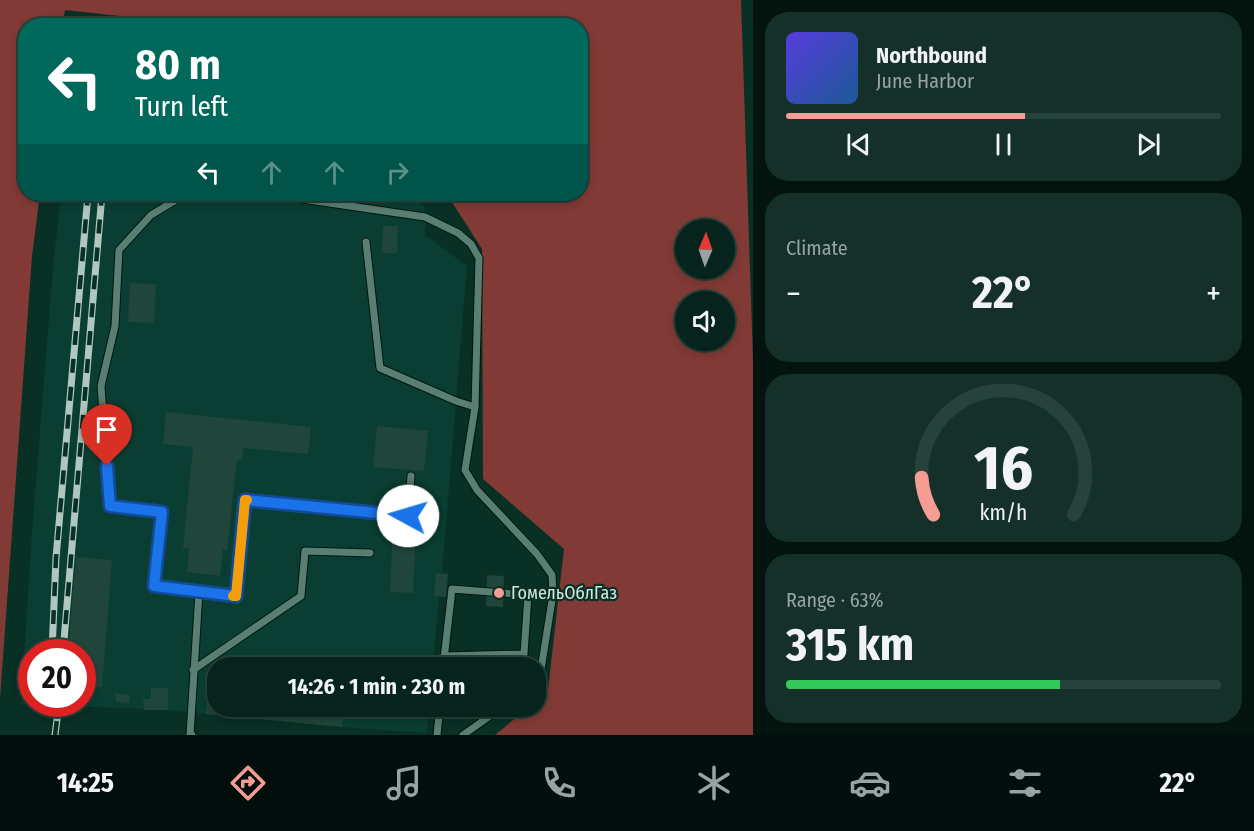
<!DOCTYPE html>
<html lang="en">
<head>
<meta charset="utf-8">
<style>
	body { margin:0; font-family:"Fira Sans Condensed",sans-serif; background:#143029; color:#f1f3f6; height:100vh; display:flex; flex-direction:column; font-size:22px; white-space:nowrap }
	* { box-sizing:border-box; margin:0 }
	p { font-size:20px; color:#98a4a3 }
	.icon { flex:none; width:33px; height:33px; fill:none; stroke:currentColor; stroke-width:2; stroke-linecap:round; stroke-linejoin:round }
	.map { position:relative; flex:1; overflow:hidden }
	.panel { display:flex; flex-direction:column; gap:12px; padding:12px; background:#03140f; width:501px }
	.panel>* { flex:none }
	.hud { position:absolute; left:18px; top:18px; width:570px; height:183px; border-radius:24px; box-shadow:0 3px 9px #0003,0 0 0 2px #27413b; background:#00695c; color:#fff; overflow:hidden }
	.needle { width:39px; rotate:2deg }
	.tools { position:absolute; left:675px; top:219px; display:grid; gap:12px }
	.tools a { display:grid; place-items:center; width:60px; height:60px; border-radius:50%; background:#06241c; box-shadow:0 3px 9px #0003,0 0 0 2px #27413b; font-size:30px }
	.speed { position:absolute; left:18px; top:639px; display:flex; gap:12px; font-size:30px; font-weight:700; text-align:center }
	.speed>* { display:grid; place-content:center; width:78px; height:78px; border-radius:50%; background:#06241c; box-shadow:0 3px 9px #0003,0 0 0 2px #27413b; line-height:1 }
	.speed .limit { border:9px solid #d22; background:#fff; color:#111 }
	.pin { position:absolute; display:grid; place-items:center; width:51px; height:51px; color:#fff; margin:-62px -26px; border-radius:50% 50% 50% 0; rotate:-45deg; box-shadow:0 0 6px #0007 }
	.pin .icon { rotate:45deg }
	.me { position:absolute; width:66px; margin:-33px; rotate:276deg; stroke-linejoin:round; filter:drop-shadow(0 0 4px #0008) }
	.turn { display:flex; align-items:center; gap:21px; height:126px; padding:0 18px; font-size:27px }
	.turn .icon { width:78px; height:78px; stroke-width:2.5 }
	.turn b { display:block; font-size:42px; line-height:51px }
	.lanes { display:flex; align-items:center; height:57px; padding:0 18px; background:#0003; justify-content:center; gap:30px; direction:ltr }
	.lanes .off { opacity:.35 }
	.big { font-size:45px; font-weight:700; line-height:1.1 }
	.panel .card { flex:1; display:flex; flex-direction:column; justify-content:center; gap:9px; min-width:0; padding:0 21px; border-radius:24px; background:#143029 }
	.panel .dial { align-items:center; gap:0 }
	.dial svg { height:156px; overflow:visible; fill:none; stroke:#27413b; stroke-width:7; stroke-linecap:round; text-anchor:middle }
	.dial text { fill:#f1f3f6; stroke:none }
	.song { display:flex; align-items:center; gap:18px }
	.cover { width:72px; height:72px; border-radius:9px; background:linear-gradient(135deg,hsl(250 70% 55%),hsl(210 70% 35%)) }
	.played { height:6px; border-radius:3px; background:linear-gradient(90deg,#f59c93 55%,#27413b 55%) }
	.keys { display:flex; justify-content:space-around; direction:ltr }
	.heat { display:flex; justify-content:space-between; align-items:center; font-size:33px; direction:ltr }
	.charge { height:9px; border-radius:4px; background:linear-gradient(90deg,#34c759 63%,#27413b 0) }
	.trip { position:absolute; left:207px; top:657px; width:339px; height:60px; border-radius:24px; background:#06241c; box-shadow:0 3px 9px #0003,0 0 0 2px #27413b; font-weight:700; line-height:60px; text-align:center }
	.tabs { display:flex; height:96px; justify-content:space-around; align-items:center; background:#020e0b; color:#98a4a3 }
	.tabs .icon { width:42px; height:42px }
	.tabs .selected { color:#f59c93 }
	.tabs b { font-size:27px; color:#f1f3f6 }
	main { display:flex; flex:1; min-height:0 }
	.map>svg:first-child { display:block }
	.built { fill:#0a3e32; fill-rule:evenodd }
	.forest { fill:#813a35; fill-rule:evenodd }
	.building { fill:#20453a }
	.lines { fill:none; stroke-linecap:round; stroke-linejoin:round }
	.service-casing { stroke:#00160f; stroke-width:9 }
	.service { stroke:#597f72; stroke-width:7 }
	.rail-casing { stroke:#b0c7bf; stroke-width:7 }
	.rail { stroke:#083025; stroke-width:4.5; stroke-dasharray:14; stroke-linecap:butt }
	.route-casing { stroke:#114b97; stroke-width:15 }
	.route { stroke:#1a73e8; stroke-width:10 }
	.slow { stroke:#f59e0b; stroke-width:10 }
	.poi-dot { fill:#f59c93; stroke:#083025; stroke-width:2 }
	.labels { text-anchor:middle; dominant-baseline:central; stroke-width:4.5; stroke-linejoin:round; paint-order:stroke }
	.poi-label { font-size:18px; fill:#d2e6df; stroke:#083025; text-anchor:start }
</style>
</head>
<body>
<main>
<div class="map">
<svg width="753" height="735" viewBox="0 0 753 735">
	<rect width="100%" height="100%" fill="#083025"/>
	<path class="built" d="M 61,194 L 363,194 L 417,199 L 425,207 L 425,235 L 467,266 L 442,573 L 448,574 L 446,597 L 439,597 L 433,667 L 218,668 L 218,706 L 429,707 L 427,733 L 342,727 L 168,710 L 21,704 L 32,532 L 53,267 ZM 32,652 L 82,652 L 82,704 L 32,704 Z"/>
	<path class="forest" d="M 0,0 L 741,0 L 753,360 L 753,735 L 495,735 L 529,707 L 536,706 L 536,701 L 548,690 L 564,549 L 483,479 L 482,249 L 448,196 L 428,194 L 580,194 L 580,26 L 147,26 L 147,19 L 65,10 L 62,25 L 26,26 L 26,194 L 40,194 L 32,256 L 0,699 ZM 686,230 L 724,230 L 724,268 L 686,268 ZM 686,302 L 724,302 L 724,340 L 686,340 Z"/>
	<g class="building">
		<path d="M 383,226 L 398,226 L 397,253 L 382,253 Z"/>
		<path d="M 130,283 L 156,284 L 154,323 L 128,322 Z"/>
		<path d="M 166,412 L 311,427 L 308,454 L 243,448 L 242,460 L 237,459 L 227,551 L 223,549 L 220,576 L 187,572 L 189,549 L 183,548 L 193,447 L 163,444 Z"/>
		<path d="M 377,426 L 428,431 L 424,471 L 373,467 Z"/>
		<path d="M 393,527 L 416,528 L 413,593 L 390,592 Z"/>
		<path d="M 76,557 L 112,560 L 102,687 L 82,686 L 82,652 L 68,652 Z"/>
		<path d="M 436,573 L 448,574 L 446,597 L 434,596 Z"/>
		<path d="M 487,575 L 504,576 L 503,607 L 486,606 Z"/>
		<path d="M 208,685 L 218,686 L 218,706 L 343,706 L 342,727 L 206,714 Z"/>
		<path d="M 151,688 L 168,688 L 168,710 L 144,710 L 143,699 L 151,699 Z"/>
		<path d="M 115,693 L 130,695 L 129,703 L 116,702 Z"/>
		<path d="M 391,706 L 410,706 L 410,717 L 390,716 Z"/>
	</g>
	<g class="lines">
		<defs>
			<g id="service">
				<path d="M 186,194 L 151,215 L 119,250 L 115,326 L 101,386 L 110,506 L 162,512 L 154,586 L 199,592 L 190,735 L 192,735"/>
				<path d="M 268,194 L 425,217 L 458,233 L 471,244 L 479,258 L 475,407"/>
				<path d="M 366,242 L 380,368 L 456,401 L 475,407 L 465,470 L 477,490 L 537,554 L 552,575 L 553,594 L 539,682 L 536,684"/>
				<path d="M 199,592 L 236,596 L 245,500 L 408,516 L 411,476"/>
				<path d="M 443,668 L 452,589 L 528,595 L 524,654 L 444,656"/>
				<path d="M 193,670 L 301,596 L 305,551 L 370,553"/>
				<path d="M 437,735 L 440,706"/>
				<path d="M 463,735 L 504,706"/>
			</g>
		</defs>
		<use href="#service" class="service-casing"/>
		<use href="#service" class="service"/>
		<defs>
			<g id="rail">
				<path d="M 52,652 L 56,558 L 88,194"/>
				<path d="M 63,652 L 102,194"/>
				<path d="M 55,735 L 59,704"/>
			</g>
		</defs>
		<use href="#rail" class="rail-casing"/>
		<use href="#rail" class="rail"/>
	</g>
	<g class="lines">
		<defs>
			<path id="route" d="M 107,466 L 110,506 L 162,512 L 154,586 L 236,596 L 245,500 L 408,516"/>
		</defs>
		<use href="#route" class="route-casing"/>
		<use href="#route" class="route"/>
		<path class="slow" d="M 233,596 L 236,596 L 245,500 L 247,500"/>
	</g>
	<circle class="poi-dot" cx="499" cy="593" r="6"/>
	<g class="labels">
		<g class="poi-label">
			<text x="511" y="593">ГомельОблГаз</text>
		</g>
	</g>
</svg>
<div class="tools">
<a><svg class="needle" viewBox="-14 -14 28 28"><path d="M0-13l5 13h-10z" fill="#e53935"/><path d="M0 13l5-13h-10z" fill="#98a4a3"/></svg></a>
<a><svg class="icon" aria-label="sound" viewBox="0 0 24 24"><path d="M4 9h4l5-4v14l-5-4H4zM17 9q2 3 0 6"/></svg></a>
</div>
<div class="speed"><div class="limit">20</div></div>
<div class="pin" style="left:107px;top:466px;background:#d93025"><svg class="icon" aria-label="arrive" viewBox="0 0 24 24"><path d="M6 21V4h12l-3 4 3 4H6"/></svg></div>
<svg class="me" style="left:408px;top:516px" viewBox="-20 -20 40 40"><circle r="19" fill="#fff"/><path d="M0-13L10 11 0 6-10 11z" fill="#1a73e8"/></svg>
<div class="trip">14:26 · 1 min · 230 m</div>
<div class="hud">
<div class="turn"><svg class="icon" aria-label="left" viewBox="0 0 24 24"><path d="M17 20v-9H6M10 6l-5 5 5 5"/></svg><div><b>80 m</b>Turn left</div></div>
<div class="lanes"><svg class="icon" aria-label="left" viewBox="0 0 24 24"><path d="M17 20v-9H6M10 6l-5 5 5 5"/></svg><svg class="icon off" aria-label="ahead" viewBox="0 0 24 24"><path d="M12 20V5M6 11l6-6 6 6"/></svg><svg class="icon off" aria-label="ahead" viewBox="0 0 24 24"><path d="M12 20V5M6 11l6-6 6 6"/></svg><svg class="icon off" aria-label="right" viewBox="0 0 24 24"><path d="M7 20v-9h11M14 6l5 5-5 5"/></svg></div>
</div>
</div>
<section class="panel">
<div class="card">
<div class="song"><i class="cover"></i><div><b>Northbound</b><p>June Harbor</p></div></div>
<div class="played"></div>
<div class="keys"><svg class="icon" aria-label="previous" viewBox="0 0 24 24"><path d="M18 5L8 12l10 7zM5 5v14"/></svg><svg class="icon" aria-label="pause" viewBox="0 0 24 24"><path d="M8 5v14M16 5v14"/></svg><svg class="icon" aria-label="next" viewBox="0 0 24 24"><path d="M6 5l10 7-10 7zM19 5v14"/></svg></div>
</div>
<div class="card"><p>Climate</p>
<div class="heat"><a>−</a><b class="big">22°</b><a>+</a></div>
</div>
<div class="card dial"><svg viewBox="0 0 100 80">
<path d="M14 69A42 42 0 1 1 86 69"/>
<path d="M14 69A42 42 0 0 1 8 50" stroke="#f59c93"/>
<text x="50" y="56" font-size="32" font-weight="700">16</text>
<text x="50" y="72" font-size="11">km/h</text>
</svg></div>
<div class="card"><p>Range · 63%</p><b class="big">315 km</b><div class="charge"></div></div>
</section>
</main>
<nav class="tabs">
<b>14:25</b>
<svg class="icon selected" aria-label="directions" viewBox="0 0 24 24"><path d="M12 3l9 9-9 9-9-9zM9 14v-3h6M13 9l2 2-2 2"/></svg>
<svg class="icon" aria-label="music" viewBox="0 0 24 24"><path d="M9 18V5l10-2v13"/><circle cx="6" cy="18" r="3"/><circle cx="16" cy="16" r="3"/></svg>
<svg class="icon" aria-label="phone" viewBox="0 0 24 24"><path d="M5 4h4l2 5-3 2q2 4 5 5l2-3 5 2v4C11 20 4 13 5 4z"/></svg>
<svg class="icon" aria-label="climate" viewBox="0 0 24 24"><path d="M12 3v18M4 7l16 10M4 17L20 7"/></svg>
<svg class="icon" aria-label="car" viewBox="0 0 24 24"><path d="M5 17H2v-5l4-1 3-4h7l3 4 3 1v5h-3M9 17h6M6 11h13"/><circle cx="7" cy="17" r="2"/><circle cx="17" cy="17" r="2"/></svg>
<svg class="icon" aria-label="filters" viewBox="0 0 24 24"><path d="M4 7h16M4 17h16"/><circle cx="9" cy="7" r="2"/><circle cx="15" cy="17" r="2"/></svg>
<b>22°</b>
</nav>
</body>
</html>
